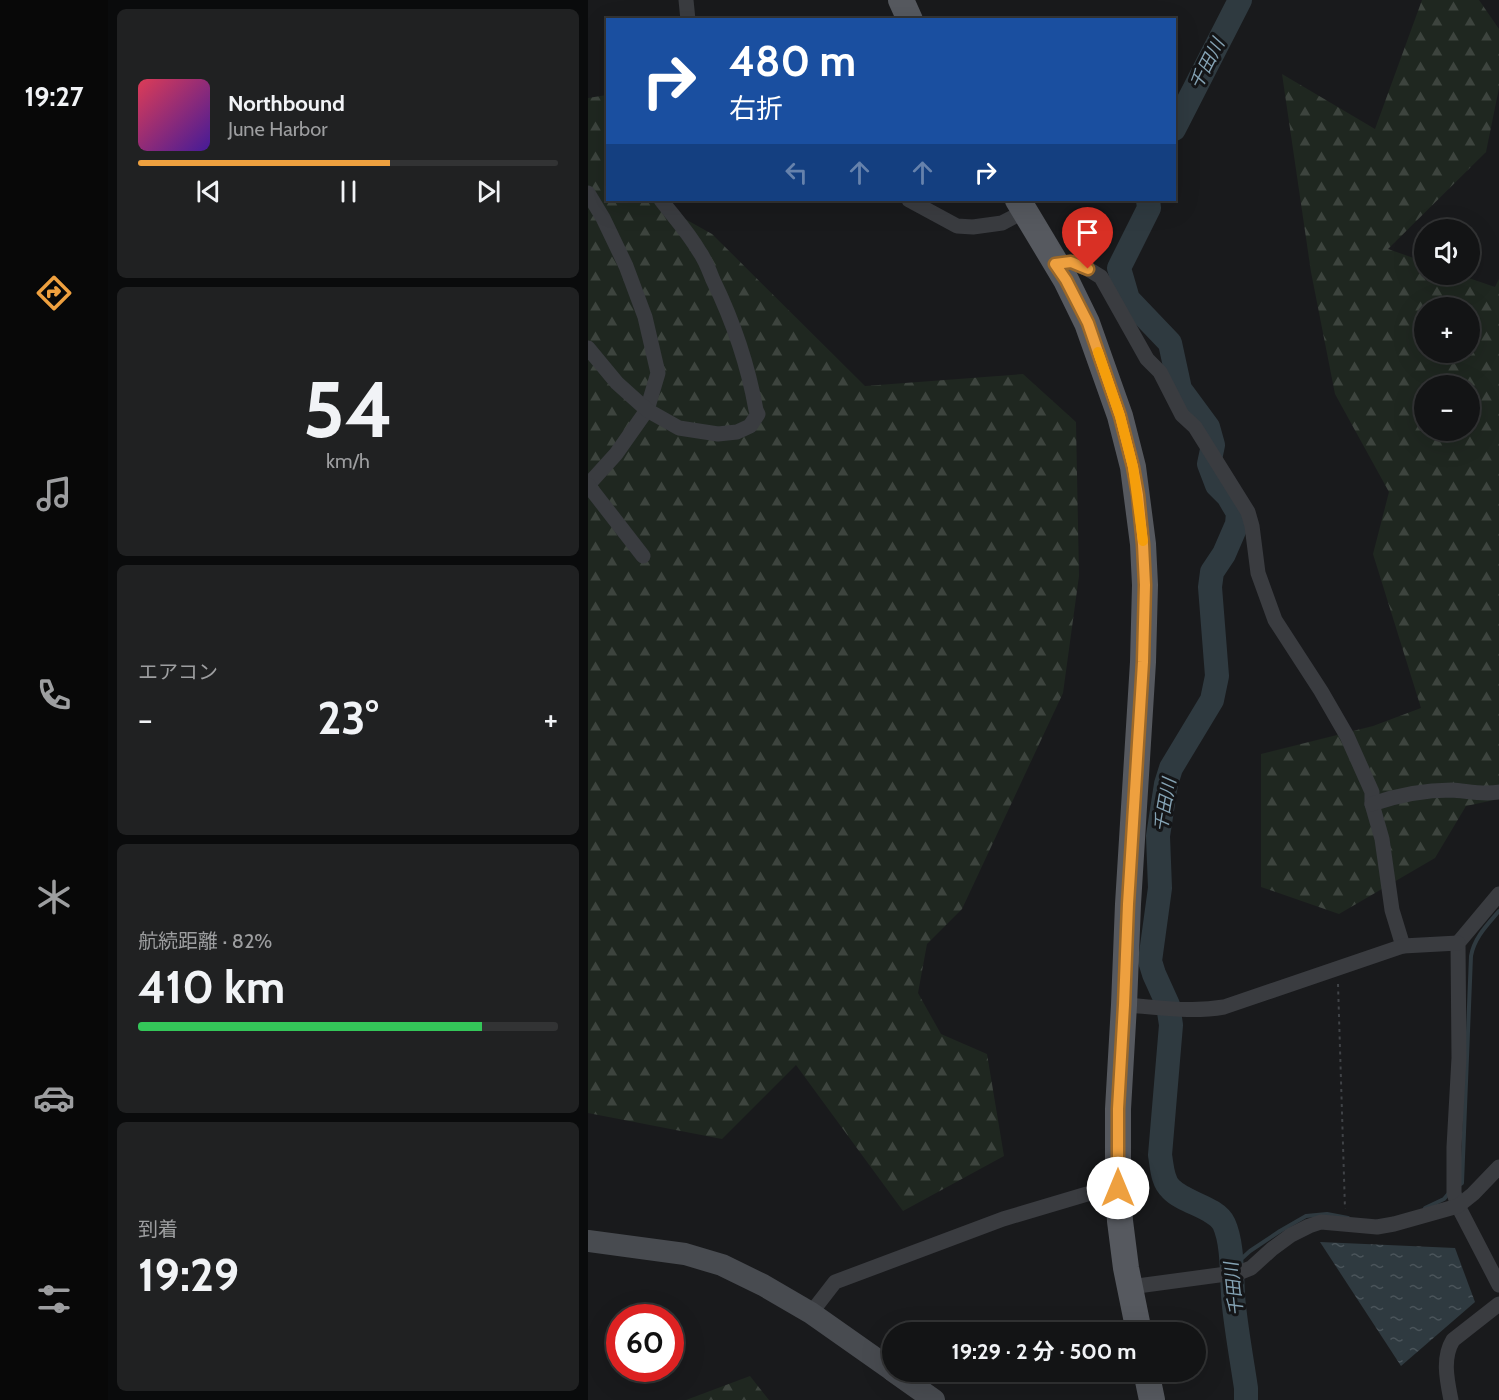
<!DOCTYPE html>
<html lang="ja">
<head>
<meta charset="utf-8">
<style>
	body { margin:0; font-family:Cabin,"Noto Sans JP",sans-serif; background:#202122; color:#f1f3f6; height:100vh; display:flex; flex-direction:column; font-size:22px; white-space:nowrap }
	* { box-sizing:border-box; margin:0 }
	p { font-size:20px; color:#9d9ea0 }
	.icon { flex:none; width:33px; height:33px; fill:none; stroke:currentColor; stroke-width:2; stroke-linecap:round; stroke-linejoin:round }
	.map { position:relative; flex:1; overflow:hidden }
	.panel { display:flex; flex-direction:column; gap:9px; padding:9px; background:#0a0b0c; width:480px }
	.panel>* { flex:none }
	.top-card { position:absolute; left:18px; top:18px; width:570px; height:183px; border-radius:0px; box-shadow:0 6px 24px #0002,0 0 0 2px #323334; background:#1a4fa0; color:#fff; overflow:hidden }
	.tools { position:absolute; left:826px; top:219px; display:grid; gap:12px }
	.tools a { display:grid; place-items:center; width:66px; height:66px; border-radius:50%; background:#131415; box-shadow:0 6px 24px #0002,0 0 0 2px #323334; font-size:30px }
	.speed { position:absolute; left:18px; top:1304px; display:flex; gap:12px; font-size:30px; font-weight:700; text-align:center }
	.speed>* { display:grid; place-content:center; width:78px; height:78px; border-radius:50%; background:#131415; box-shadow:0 6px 24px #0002,0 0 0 2px #323334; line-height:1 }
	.speed .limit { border:9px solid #d22; background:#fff; color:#111 }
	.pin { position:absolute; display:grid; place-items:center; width:51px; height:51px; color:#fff; margin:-62px -26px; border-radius:50% 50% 50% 0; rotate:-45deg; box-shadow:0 0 6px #0007 }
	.pin .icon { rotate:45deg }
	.me { position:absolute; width:66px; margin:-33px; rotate:0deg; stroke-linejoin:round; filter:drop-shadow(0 0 4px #0008) }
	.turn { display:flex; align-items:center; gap:21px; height:126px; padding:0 24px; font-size:27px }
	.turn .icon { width:78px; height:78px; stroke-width:2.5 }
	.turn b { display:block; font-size:42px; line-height:51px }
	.lanes { display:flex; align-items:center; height:57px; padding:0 24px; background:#0003; justify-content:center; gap:30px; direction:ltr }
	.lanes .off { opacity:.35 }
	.big { font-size:45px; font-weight:700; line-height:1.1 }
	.panel .card { flex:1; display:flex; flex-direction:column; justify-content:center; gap:9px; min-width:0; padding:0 21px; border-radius:9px; background:#202122 }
	.panel .dial { align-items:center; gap:0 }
	.dial b { font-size:78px; line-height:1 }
	.song { display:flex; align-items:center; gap:18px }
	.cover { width:72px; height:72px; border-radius:9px; background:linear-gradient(135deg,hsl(350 70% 55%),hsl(260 70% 35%)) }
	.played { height:6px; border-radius:3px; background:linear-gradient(90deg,#eea03f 60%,#323334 60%) }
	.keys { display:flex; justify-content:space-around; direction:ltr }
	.heat { display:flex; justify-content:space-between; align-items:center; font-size:33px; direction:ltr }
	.charge { height:9px; border-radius:4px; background:linear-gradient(90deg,#34c759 82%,#323334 0) }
	.trip { position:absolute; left:294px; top:1322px; width:324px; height:60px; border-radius:30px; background:#131415; box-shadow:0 6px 24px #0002,0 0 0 2px #323334; font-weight:700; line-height:60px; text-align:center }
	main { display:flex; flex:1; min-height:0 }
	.tabs { display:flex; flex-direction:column; width:108px; justify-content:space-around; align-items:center; background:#080808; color:#9d9ea0 }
	.tabs .icon { width:42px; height:42px }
	.tabs .active { color:#eea03f }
	.tabs b { font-size:27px; color:#f1f3f6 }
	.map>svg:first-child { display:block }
	.forest { fill:url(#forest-firs); fill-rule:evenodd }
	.water { fill:url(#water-ripples) }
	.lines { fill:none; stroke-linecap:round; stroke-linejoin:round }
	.stream { stroke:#2f3a40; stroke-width:4 }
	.river { stroke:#2f3a40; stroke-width:24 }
	.path { stroke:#404347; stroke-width:2; stroke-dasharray:3 4.5; stroke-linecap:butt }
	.street { stroke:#3a3c40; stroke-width:15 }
	.secondary { stroke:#484b50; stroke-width:22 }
	.primary { stroke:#56595f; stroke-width:26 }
	.route-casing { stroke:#9b6829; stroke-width:15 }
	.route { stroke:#eea03f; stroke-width:10 }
	.slow { stroke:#f59e0b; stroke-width:10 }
	.labels { text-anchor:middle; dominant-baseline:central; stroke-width:6; stroke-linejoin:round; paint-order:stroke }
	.water-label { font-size:18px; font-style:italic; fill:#85a3b4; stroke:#141517 }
</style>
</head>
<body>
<main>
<nav class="tabs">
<b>19:27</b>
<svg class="icon active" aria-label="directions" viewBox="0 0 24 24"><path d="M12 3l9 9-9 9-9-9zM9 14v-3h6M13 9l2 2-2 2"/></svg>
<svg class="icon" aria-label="music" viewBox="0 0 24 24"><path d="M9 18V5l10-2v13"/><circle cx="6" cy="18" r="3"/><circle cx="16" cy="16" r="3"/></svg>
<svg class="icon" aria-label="phone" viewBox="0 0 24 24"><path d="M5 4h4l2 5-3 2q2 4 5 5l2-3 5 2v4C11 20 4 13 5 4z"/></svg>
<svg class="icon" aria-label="climate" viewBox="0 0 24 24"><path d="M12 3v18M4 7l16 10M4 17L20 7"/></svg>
<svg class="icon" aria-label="car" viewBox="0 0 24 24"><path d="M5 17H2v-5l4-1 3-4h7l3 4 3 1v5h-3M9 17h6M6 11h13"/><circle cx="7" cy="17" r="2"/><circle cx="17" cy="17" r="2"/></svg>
<svg class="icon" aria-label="filters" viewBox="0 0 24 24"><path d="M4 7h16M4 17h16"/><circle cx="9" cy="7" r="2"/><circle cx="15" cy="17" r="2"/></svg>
</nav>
<section class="panel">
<div class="card">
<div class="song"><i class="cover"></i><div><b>Northbound</b><p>June Harbor</p></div></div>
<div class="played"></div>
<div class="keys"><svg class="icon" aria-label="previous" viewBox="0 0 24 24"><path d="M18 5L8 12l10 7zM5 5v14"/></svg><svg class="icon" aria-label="pause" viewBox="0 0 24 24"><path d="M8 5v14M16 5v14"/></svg><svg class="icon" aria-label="next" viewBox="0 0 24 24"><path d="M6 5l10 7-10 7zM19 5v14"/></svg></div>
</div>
<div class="card dial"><b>54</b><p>km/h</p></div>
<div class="card"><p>エアコン</p>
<div class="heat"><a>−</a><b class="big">23°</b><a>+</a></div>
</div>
<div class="card"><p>航続距離 · 82%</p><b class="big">410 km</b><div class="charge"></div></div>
<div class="card"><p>到着</p><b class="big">19:29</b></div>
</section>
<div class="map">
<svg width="911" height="1400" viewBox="0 0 911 1400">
	<defs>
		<pattern id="forest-firs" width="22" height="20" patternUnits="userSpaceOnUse" patternTransform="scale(1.5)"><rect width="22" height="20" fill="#1f2720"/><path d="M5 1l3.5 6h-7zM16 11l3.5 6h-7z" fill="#3d443e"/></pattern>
		<pattern id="water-ripples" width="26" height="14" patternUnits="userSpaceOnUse" patternTransform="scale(1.5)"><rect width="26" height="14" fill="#2f3a40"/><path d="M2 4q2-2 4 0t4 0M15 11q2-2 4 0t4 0" fill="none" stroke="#4a545a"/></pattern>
	</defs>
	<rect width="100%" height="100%" fill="#191a1c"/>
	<g class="forest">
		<path d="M 834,0 L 891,0 L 911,29 L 911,88 L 898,152 L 800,249 L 837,262 L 837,274 L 872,275 L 907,287 L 911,279 L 911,799 L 878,806 L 847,858 L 751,914 L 673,887 L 673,754 L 785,726 L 833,708 L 785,554 L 801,492 L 747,394 L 723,272 L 694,74 L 787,129 ZM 837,308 L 882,308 L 882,352 L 837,352 ZM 837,386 L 882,386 L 882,430 L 837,430 Z"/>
		<path d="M 19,95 L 20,200 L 63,200 L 124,234 L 277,386 L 435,374 L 488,422 L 491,576 L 475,693 L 374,909 L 339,944 L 330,993 L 353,1034 L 399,1054 L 416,1156 L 315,1211 L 208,1065 L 134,1139 L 0,1113 L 0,98 Z"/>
		<path d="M 162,1376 L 181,1400 L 98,1400 Z"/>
	</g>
	<path class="water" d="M 732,1242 L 867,1248 L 887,1302 L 813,1366 Z"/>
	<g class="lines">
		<g class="stream">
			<path d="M 871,1185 L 874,1183 L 883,956 C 886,938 899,925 911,911"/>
			<path d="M 837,1208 L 856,1199 L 861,1193"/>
			<path d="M 643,1264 L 651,1261 L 662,1251 L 692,1231 L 718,1216 L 739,1214 L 760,1218"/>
		</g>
		<g class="river">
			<path d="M 586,129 L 652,0"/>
			<path d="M 560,200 L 561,208 L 531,268 L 540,299 L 582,343 L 592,389 L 620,427 L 625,445 L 621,464 L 629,485 L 640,496 L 650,513 L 649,524 L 636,554 L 624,572 L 622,587 L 629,676 L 624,700 L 583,768 L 578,784 L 570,836 L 572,888 L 562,961 L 566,974 L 580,1005 L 583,1025 L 572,1155 C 574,1166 574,1181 583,1189 C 596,1203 628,1207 636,1224 C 646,1246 643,1282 646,1306 C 649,1334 654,1361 658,1388 L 658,1400"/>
		</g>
		<path class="path" d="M 750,984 L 757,1209"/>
		<g class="street">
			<path d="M 98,0 L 100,20"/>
			<path d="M 0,193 L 15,218 L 38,266 L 57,317 L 70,373 L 59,410 L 28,454 L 0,485"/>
			<path d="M 321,200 L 369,226 L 385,227 L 414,223 L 437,211"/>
			<path d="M 467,263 L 483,262 L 500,269 L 513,277 L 559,359 L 572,372 L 594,415 L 607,427 L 660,512 L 664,526 L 670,573 L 687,620 L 733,691 L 759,736 L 784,792 L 784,804 L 794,839 L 804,910 L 815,946"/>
			<path d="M 0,348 L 29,383 L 59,410 L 91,428 L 130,434 L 149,432 L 162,426 L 170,414 L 168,410 C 160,365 145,321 125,280 C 121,270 117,259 111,251 C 100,232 86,217 73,200"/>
			<path d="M 0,485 L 55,556"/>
			<path d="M 784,804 C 810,795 837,790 864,790 C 879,791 896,795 911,792"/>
			<path d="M 911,894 L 870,943 L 871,1058 L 866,1147 L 866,1193 L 870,1206 L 911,1285"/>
			<path d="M 536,1005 C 571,1007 602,1013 636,1007 L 815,946 L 870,943"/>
			<path d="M 542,1287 L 653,1272 L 663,1268 L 684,1249 L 703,1235 L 721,1226 L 733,1222 L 789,1227 L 806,1224 L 870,1206 L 885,1194 L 911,1167"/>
			<path d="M 223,1313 L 247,1282 L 415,1219 L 499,1194 L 530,1188"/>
			<path d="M 863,1400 C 859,1380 854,1358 865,1340 L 911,1304"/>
		</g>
		<g class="secondary">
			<path d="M 0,1241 L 97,1254 L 134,1265 L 175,1285 L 223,1313 L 304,1370"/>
			<path d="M 305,1371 L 346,1400"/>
		</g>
		<g class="primary">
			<path d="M 313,0 L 322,20"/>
			<path d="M 430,200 L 478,280 L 499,323 L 532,416 L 545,467 L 555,544 L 557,585 L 555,662 L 540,904 L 536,1005 L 530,1109 L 530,1188 L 532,1221 L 538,1268 L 551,1332"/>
			<path d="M 558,1371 L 564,1400"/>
		</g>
	</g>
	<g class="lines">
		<defs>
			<path id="route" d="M 500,269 L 483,262 L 467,264 L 478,280 L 500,323 L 532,416 L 545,467 L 550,495 L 555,544 L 557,585 L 555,662 L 540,904 L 536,1005 L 530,1109 L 530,1188"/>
		</defs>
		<use href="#route" class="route-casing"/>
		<use href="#route" class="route"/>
		<path class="slow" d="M 510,352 L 532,416 L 545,467 L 555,541"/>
	</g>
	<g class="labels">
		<g class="water-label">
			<text transform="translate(619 64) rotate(-63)">千田川</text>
			<text transform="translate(577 805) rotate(-80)">千田川</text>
			<text transform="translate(646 1289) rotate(-96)">千田川</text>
		</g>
	</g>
</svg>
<div class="tools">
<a><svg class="icon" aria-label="sound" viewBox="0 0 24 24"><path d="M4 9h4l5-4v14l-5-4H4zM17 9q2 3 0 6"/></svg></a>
<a>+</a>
<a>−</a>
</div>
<div class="speed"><div class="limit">60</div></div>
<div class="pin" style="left:500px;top:269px;background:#d93025"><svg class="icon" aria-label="arrive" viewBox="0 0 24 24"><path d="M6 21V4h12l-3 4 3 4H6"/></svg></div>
<svg class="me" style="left:530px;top:1188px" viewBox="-20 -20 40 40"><circle r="19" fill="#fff"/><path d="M0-13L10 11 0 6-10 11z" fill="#eea03f"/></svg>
<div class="trip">19:29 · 2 分 · 500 m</div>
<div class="top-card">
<div class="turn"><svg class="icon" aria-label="right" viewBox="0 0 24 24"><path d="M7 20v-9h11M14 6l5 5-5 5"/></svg><div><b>480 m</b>右折</div></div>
<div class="lanes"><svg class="icon off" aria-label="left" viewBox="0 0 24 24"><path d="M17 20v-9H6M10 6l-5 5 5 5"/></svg><svg class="icon off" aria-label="ahead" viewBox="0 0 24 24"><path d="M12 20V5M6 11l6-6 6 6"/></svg><svg class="icon off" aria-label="ahead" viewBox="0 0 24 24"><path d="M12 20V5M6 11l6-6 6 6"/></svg><svg class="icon" aria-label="right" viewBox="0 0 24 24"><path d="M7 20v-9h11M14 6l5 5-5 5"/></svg></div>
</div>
</div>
</main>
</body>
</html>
